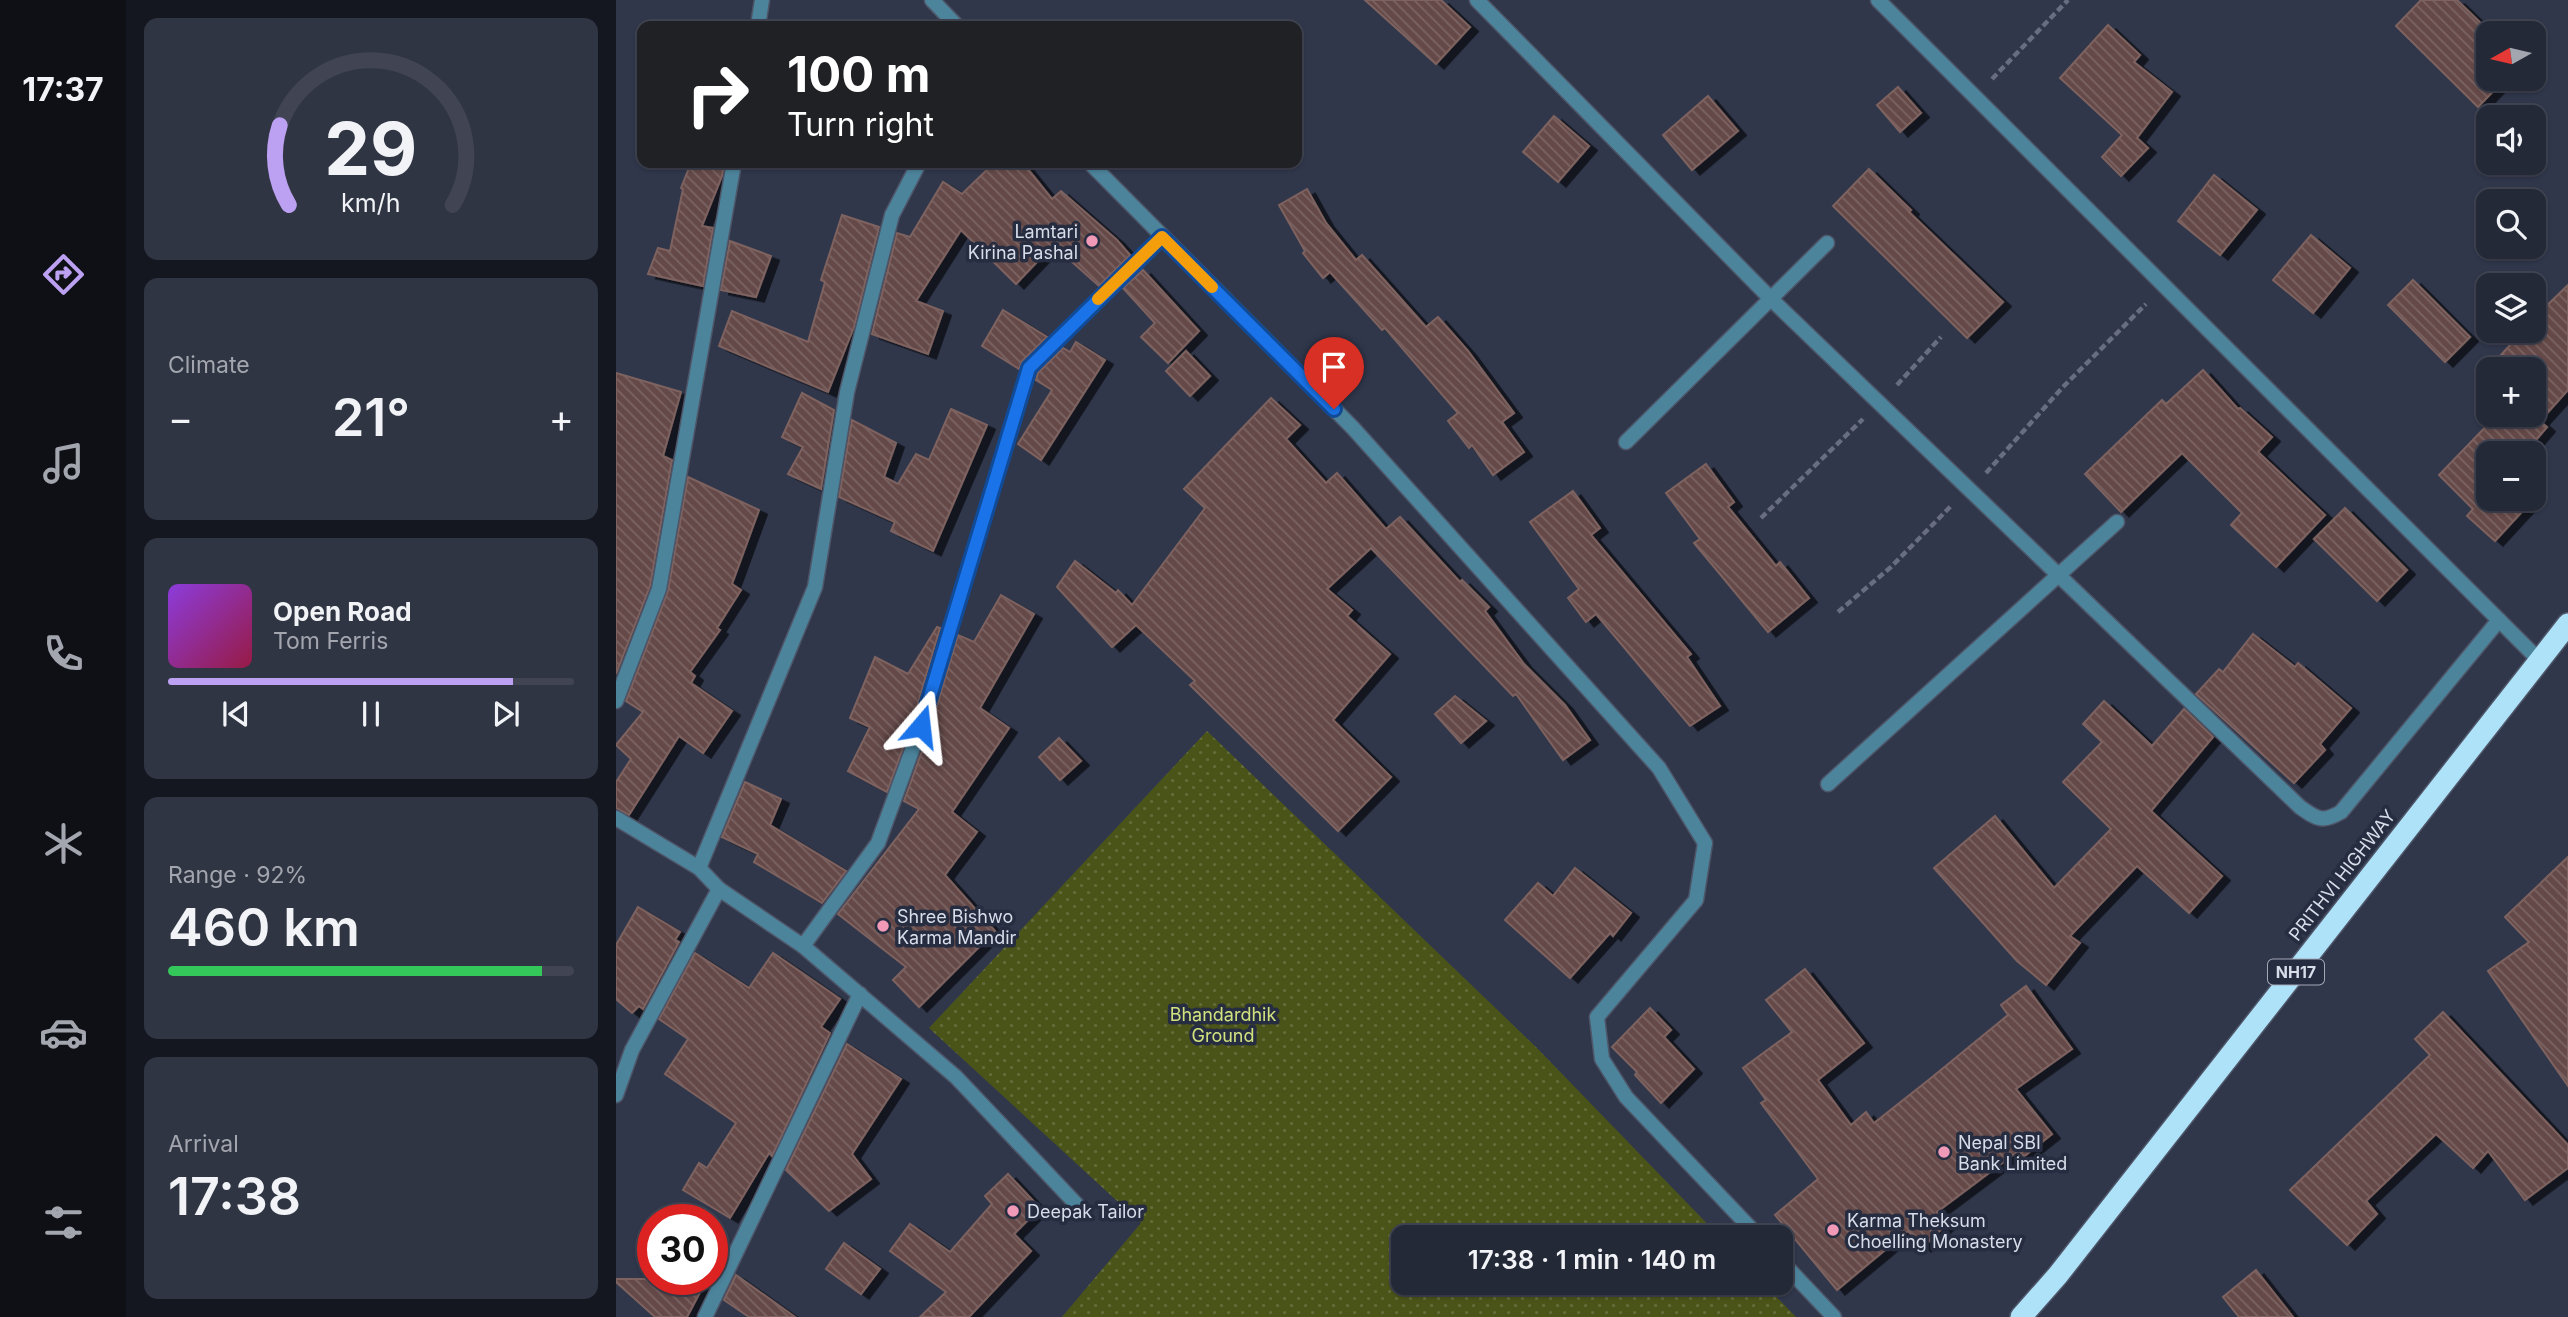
<!DOCTYPE html>
<html lang="en">
<head>
<meta charset="utf-8">
<style>
	body { margin:0; font-family:Inter,sans-serif; background:#303543; color:#f1f3f6; height:100vh; display:flex; flex-direction:column; font-size:26px; white-space:nowrap }
	* { box-sizing:border-box; margin:0 }
	p { font-size:23px; color:#a3a6ae }
	.icon { flex:none; width:38px; height:38px; fill:none; stroke:currentColor; stroke-width:2; stroke-linecap:round; stroke-linejoin:round }
	.map { position:relative; flex:1; overflow:hidden }
	.side { display:flex; flex-direction:column; gap:18px; padding:18px; background:#14171f; width:490px }
	.side>* { flex:none }
	.top-card { position:absolute; left:21px; top:21px; width:665px; height:147px; border-radius:14px; box-shadow:0 2px 5px #0004,0 0 0 2px #414553; background:#202124; color:#fff; overflow:hidden }
	.needle { width:46px; rotate:262deg }
	.controls { position:absolute; left:1860px; top:21px; display:grid; gap:14px }
	.controls a { display:grid; place-items:center; width:70px; height:70px; border-radius:14px; background:#242938; box-shadow:0 2px 5px #0004,0 0 0 2px #414553; font-size:35px }
	.speed { position:absolute; left:21px; top:1204px; display:flex; gap:14px; font-size:35px; font-weight:700; text-align:center }
	.speed>* { display:grid; place-content:center; width:91px; height:91px; border-radius:50%; background:#242938; box-shadow:0 2px 5px #0004,0 0 0 2px #414553; line-height:1 }
	.speed .limit { border:10px solid #d22; background:#fff; color:#111 }
	.pin { position:absolute; display:grid; place-items:center; width:60px; height:60px; color:#fff; margin:-72px -30px; border-radius:50% 50% 50% 0; rotate:-45deg; box-shadow:0 0 7px #0007 }
	.pin .icon { rotate:45deg }
	.me { position:absolute; width:77px; margin:-38px; rotate:17deg; stroke-linejoin:round; filter:drop-shadow(0 0 5px #0008) }
	.turn { display:flex; align-items:center; gap:24px; height:147px; padding:0 35px; font-size:32px }
	.turn .icon { width:91px; height:91px; stroke-width:2.5 }
	.turn b { display:block; font-size:49px; line-height:60px }
	.big { font-size:52px; font-weight:600; line-height:1.1 }
	.side .tile { flex:1; display:flex; flex-direction:column; justify-content:center; gap:10px; min-width:0; padding:0 24px; border-radius:14px; background:#303543 }
	.side .dial { align-items:center; gap:0 }
	.dial svg { height:182px; overflow:visible; fill:none; stroke:#414553; stroke-width:7; stroke-linecap:round; text-anchor:middle }
	.dial text { fill:#f1f3f6; stroke:none }
	.song { display:flex; align-items:center; gap:21px }
	.cover { width:84px; height:84px; border-radius:10px; background:linear-gradient(135deg,hsl(270 70% 55%),hsl(340 70% 35%)) }
	.played { height:7px; border-radius:4px; background:linear-gradient(90deg,#bca0f2 85%,#414553 85%) }
	.keys { display:flex; justify-content:space-around; direction:ltr }
	.heat { display:flex; justify-content:space-between; align-items:center; font-size:38px; direction:ltr }
	.charge { height:10px; border-radius:5px; background:linear-gradient(90deg,#34c759 92%,#414553 0) }
	.trip { position:absolute; left:775px; top:1225px; width:402px; height:70px; border-radius:14px; background:#242938; box-shadow:0 2px 5px #0004,0 0 0 2px #414553; font-weight:600; line-height:70px; text-align:center }
	main { display:flex; flex:1; min-height:0 }
	.tabs { display:flex; flex-direction:column; width:126px; justify-content:space-around; align-items:center; background:#0e1016; color:#a3a6ae }
	.tabs .icon { width:49px; height:49px }
	.tabs .selected { color:#bca0f2 }
	.tabs b { font-size:32px; color:#f1f3f6 }
	.map>svg:first-child { display:block }
	.park { fill:url(#park-dots) }
	.building { fill:url(#building-back-hatch); stroke:#7d625f; stroke-width:2; filter:url(#shadow) }
	.lines { fill:none; stroke-linecap:round; stroke-linejoin:round }
	.street-casing { stroke:#4e5568; stroke-width:17 }
	.highway-casing { stroke:#4e5568; stroke-width:24 }
	.path { stroke:#686e80; stroke-width:4.5; stroke-dasharray:7 3.5; stroke-linecap:butt }
	.street { stroke:#4c849c; stroke-width:14 }
	.highway { stroke:#aee2f9; stroke-width:21 }
	.route-casing { stroke:#114b97; stroke-width:18 }
	.route { stroke:#1a73e8; stroke-width:12 }
	.slow { stroke:#f59e0b; stroke-width:12 }
	.poi-dot { fill:#f09ab7; stroke:#262d40; stroke-width:2.5 }
	.labels { text-anchor:middle; dominant-baseline:central; stroke-width:7; stroke-linejoin:round; paint-order:stroke }
	.shield { fill:#262d40; stroke:#a3a8b7; stroke-width:2 }
	.shield-label { font-size:16px; font-weight:bold; fill:#d8ddea }
	.poi-label { font-size:18px; fill:#d8ddea; stroke:#262d40; text-anchor:start }
	.street-label { font-size:18px; fill:#d8ddea; stroke:#262d40 }
	.park-label { font-size:18px; fill:#d1e27f; stroke:#262d40 }
</style>
</head>
<body>
<main>
<nav class="tabs">
<b>17:37</b>
<svg class="icon selected" aria-label="directions" viewBox="0 0 24 24"><path d="M12 3l9 9-9 9-9-9zM9 14v-3h6M13 9l2 2-2 2"/></svg>
<svg class="icon" aria-label="music" viewBox="0 0 24 24"><path d="M9 18V5l10-2v13"/><circle cx="6" cy="18" r="3"/><circle cx="16" cy="16" r="3"/></svg>
<svg class="icon" aria-label="phone" viewBox="0 0 24 24"><path d="M5 4h4l2 5-3 2q2 4 5 5l2-3 5 2v4C11 20 4 13 5 4z"/></svg>
<svg class="icon" aria-label="climate" viewBox="0 0 24 24"><path d="M12 3v18M4 7l16 10M4 17L20 7"/></svg>
<svg class="icon" aria-label="car" viewBox="0 0 24 24"><path d="M5 17H2v-5l4-1 3-4h7l3 4 3 1v5h-3M9 17h6M6 11h13"/><circle cx="7" cy="17" r="2"/><circle cx="17" cy="17" r="2"/></svg>
<svg class="icon" aria-label="filters" viewBox="0 0 24 24"><path d="M4 7h16M4 17h16"/><circle cx="9" cy="7" r="2"/><circle cx="15" cy="17" r="2"/></svg>
</nav>
<section class="side">
<div class="tile dial"><svg viewBox="0 0 100 80">
<path d="M14 69A42 42 0 1 1 86 69"/>
<path d="M14 69A42 42 0 0 1 10 34" stroke="#bca0f2"/>
<text x="50" y="56" font-size="32" font-weight="700">29</text>
<text x="50" y="72" font-size="11">km/h</text>
</svg></div>
<div class="tile"><p>Climate</p>
<div class="heat"><a>−</a><b class="big">21°</b><a>+</a></div>
</div>
<div class="tile">
<div class="song"><i class="cover"></i><div><b>Open Road</b><p>Tom Ferris</p></div></div>
<div class="played"></div>
<div class="keys"><svg class="icon" aria-label="previous" viewBox="0 0 24 24"><path d="M18 5L8 12l10 7zM5 5v14"/></svg><svg class="icon" aria-label="pause" viewBox="0 0 24 24"><path d="M8 5v14M16 5v14"/></svg><svg class="icon" aria-label="next" viewBox="0 0 24 24"><path d="M6 5l10 7-10 7zM19 5v14"/></svg></div>
</div>
<div class="tile"><p>Range · 92%</p><b class="big">460 km</b><div class="charge"></div></div>
<div class="tile"><p>Arrival</p><b class="big">17:38</b></div>
</section>
<div class="map">
<svg width="1952" height="1317" viewBox="0 0 1952 1317">
	<defs>
		<pattern id="park-dots" width="8" height="8" patternUnits="userSpaceOnUse" patternTransform="scale(1.75)"><rect width="8" height="8" fill="#4b5418"/><path d="M2 2h.1M6 6h.1" fill="none" stroke="#646c3a" stroke-width="1.8" stroke-linecap="round"/></pattern>
		<pattern id="building-back-hatch" width="6" height="6" patternUnits="userSpaceOnUse" patternTransform="scale(1.75)"><rect width="6" height="6" fill="#654a48"/><path d="M-1 5l2 2M0 0l6 6M5-1l2 2" fill="none" stroke="#7a6463"/></pattern>
		<filter id="shadow"><feDropShadow dx="8" dy="4.5" stdDeviation="0" flood-color="#0009"/></filter>
	</defs>
	<rect width="100%" height="100%" fill="#30374b"/>
	<path class="park" d="M 591,731 L 920,1047 L 1104,1237 L 788,1237 L 788,1283 L 1147,1283 L 1180,1317 L 446,1317 L 525,1223 L 313,1028 Z"/>
	<g class="building">
		<path d="M 749,0 L 825,0 L 854,27 L 820,64 Z"/>
		<path d="M 1805,0 L 1841,0 L 1875,33 L 1872,33 L 1872,79 L 1889,79 L 1862,107 L 1780,26 Z"/>
		<path d="M 1492,25 L 1524,55 L 1518,62 L 1556,92 L 1521,138 L 1532,148 L 1505,176 L 1486,157 L 1506,135 L 1444,78 Z"/>
		<path d="M 1282,87 L 1305,113 L 1284,132 L 1261,105 Z"/>
		<path d="M 1092,96 L 1122,131 L 1076,170 L 1047,135 Z"/>
		<path d="M 938,116 L 973,146 L 942,182 L 907,152 Z"/>
		<path d="M 75,163 L 108,163 L 106,176 L 86,226 L 97,228 L 87,286 L 32,274 L 42,248 L 54,251 L 67,189 L 65,188 Z"/>
		<path d="M 378,163 L 407,163 L 436,199 L 445,191 L 501,240 L 514,255 L 483,286 L 437,245 L 400,284 L 345,230 L 300,301 L 327,311 L 312,354 L 256,334 L 281,233 L 294,237 L 327,182 L 346,194 Z"/>
		<path d="M 1253,169 L 1295,210 L 1293,212 L 1387,302 L 1351,338 L 1217,206 Z"/>
		<path d="M 1598,175 L 1641,210 L 1604,255 L 1562,221 Z"/>
		<path d="M 691,189 L 710,223 L 740,260 L 746,255 L 810,327 L 822,317 L 852,351 L 898,413 L 886,422 L 908,452 L 877,475 L 856,445 L 853,448 L 832,421 L 842,413 L 769,328 L 766,330 L 714,272 L 707,278 L 687,253 L 689,251 L 663,205 Z"/>
		<path d="M 226,215 L 263,227 L 238,327 L 212,392 L 103,346 L 116,311 L 192,342 L 209,282 L 205,280 Z"/>
		<path d="M 1695,235 L 1734,268 L 1697,313 L 1657,280 Z"/>
		<path d="M 114,241 L 155,256 L 140,297 L 105,290 Z"/>
		<path d="M 527,270 L 583,331 L 552,363 L 525,337 L 539,323 L 507,288 Z"/>
		<path d="M 1797,280 L 1854,337 L 1829,362 L 1772,305 Z"/>
		<path d="M 1952,285 L 1952,390 L 1924,421 L 1931,427 L 1909,453 L 1861,453 L 1872,464 L 1872,499 L 1910,499 L 1914,503 L 1879,541 L 1851,516 L 1857,509 L 1823,475 L 1881,415 L 1918,415 L 1918,369 L 1899,369 L 1884,356 L 1907,331 L 1918,331 L 1918,318 Z"/>
		<path d="M 387,310 L 431,337 L 406,361 L 403,369 L 366,346 Z"/>
		<path d="M 460,342 L 489,360 L 425,460 L 402,444 L 436,390 L 420,380 L 422,373 L 447,348 L 454,352 Z"/>
		<path d="M 570,351 L 594,376 L 574,396 L 550,371 Z"/>
		<path d="M 1587,370 L 1622,409 L 1624,408 L 1656,437 L 1642,452 L 1709,515 L 1660,567 L 1615,525 L 1626,513 L 1566,453 L 1505,512 L 1469,474 L 1546,400 L 1550,404 Z"/>
		<path d="M 0,373 L 65,392 L 47,456 L 56,460 L 34,586 L 0,674 Z"/>
		<path d="M 186,393 L 218,410 L 205,489 L 172,474 L 187,447 L 166,437 Z"/>
		<path d="M 655,398 L 684,425 L 670,439 L 710,483 L 721,473 L 770,529 L 784,517 L 844,582 L 846,580 L 873,607 L 869,611 L 908,664 L 949,705 L 974,740 L 947,760 L 900,694 L 897,696 L 755,548 L 711,589 L 736,610 L 731,616 L 774,654 L 717,720 L 775,777 L 722,831 L 574,685 L 579,681 L 520,625 L 496,647 L 441,587 L 459,561 L 500,593 L 502,590 L 516,605 L 589,508 L 568,489 Z"/>
		<path d="M 335,409 L 371,425 L 317,551 L 275,531 L 279,522 L 223,497 L 236,420 L 280,443 L 268,477 L 282,484 L 300,454 L 313,460 Z"/>
		<path d="M 1090,464 L 1118,502 L 1112,507 L 1160,566 L 1164,562 L 1193,598 L 1152,632 L 1078,543 L 1084,539 L 1050,493 Z"/>
		<path d="M 72,477 L 143,510 L 116,584 L 125,590 L 101,628 L 104,630 L 74,672 L 79,676 L 75,683 L 116,711 L 87,753 L 63,736 L 13,815 L 0,808 L 0,782 L 15,759 L 0,745 L 27,712 L 10,701 L 52,591 Z"/>
		<path d="M 957,491 L 984,528 L 975,535 L 1075,654 L 1071,657 L 1104,706 L 1074,726 L 980,614 L 970,622 L 952,598 L 963,589 L 914,522 Z"/>
		<path d="M 1729,508 L 1791,570 L 1761,601 L 1698,539 Z"/>
		<path d="M 385,595 L 418,614 L 364,708 L 393,728 L 336,812 L 361,832 L 329,875 L 379,931 L 303,1007 L 277,980 L 290,967 L 222,914 L 303,809 L 288,801 L 314,729 L 342,635 L 358,642 Z"/>
		<path d="M 321,627 L 324,628 L 296,723 L 271,792 L 232,771 L 254,727 L 234,718 L 259,657 L 292,674 Z"/>
		<path d="M 1637,634 L 1679,667 L 1682,663 L 1735,708 L 1704,744 L 1709,750 L 1678,783 L 1580,694 L 1603,669 L 1607,672 Z"/>
		<path d="M 839,696 L 870,721 L 845,743 L 819,714 Z"/>
		<path d="M 1488,701 L 1536,746 L 1568,709 L 1597,737 L 1535,811 L 1606,876 L 1573,913 L 1521,866 L 1454,936 L 1464,943 L 1430,985 L 1401,961 L 1318,868 L 1379,816 L 1438,888 L 1495,829 L 1447,782 L 1486,742 L 1467,724 Z"/>
		<path d="M 443,738 L 465,761 L 444,780 L 423,757 Z"/>
		<path d="M 129,782 L 165,799 L 154,825 L 230,871 L 206,903 L 138,862 L 142,854 L 106,837 Z"/>
		<path d="M 1952,857 L 1952,1086 L 1872,971 L 1913,942 L 1889,917 Z"/>
		<path d="M 959,868 L 1015,913 L 997,936 L 994,933 L 954,978 L 889,920 L 922,883 L 937,896 Z"/>
		<path d="M 22,907 L 64,932 L 59,940 L 63,942 L 27,1009 L 23,1006 L 16,1013 L 0,999 L 0,945 Z"/>
		<path d="M 79,953 L 133,988 L 157,953 L 224,999 L 205,1027 L 214,1033 L 156,1156 L 153,1153 L 114,1218 L 67,1190 L 83,1163 L 91,1168 L 120,1123 L 49,1074 L 72,1039 L 43,1019 Z"/>
		<path d="M 1189,969 L 1248,1043 L 1202,1080 L 1235,1125 L 1250,1112 L 1258,1123 L 1315,1078 L 1392,1015 L 1385,1005 L 1410,986 L 1456,1049 L 1400,1089 L 1436,1134 L 1406,1158 L 1401,1152 L 1321,1212 L 1331,1224 L 1307,1247 L 1292,1231 L 1221,1290 L 1159,1215 L 1202,1179 L 1145,1103 L 1150,1100 L 1127,1068 L 1176,1032 L 1150,1000 Z"/>
		<path d="M 1034,1008 L 1055,1030 L 1048,1037 L 1078,1069 L 1045,1103 L 1019,1075 L 1021,1072 L 996,1047 Z"/>
		<path d="M 1827,1012 L 1952,1145 L 1952,1168 L 1909,1200 L 1872,1151 L 1857,1168 L 1820,1134 L 1750,1201 L 1761,1214 L 1731,1245 L 1674,1190 L 1814,1055 L 1799,1039 Z"/>
		<path d="M 231,1044 L 285,1079 L 236,1154 L 255,1179 L 213,1211 L 170,1170 Z"/>
		<path d="M 392,1174 L 424,1208 L 398,1234 L 415,1251 L 353,1317 L 304,1317 L 330,1292 L 274,1251 L 294,1224 L 334,1252 L 376,1204 L 369,1196 Z"/>
		<path d="M 228,1243 L 264,1269 L 245,1294 L 210,1269 Z"/>
		<path d="M 1640,1270 L 1677,1317 L 1623,1317 L 1607,1297 Z"/>
		<path d="M 120,1275 L 179,1317 L 133,1317 L 108,1300 Z"/>
		<path d="M 0,1279 L 91,1279 L 71,1317 L 39,1317 L 0,1282 Z"/>
	</g>
	<g class="lines">
		<defs>
			<g id="street">
				<path d="M 316,0 L 341,26"/>
				<path d="M 861,0 L 1155,299 L 1684,807 C 1701,819 1706,823 1725,812 L 1883,620"/>
				<path d="M 1262,0 L 1923,660"/>
				<path d="M 142,26 L 146,0"/>
				<path d="M 474,163 L 737,428 L 1043,768 L 1089,843 L 1080,900 L 981,1017 L 986,1059 L 1010,1097 L 1143,1237"/>
				<path d="M 1010,442 L 1211,243"/>
				<path d="M 0,701 L 43,589 L 118,163"/>
				<path d="M 1212,784 L 1501,522"/>
				<path d="M 0,818 L 83,868 L 103,889 L 187,946 L 340,1077 L 463,1207"/>
				<path d="M 83,868 L 199,587 L 231,392 L 276,215 L 303,163"/>
				<path d="M 187,946 L 262,843 L 305,726 L 413,368 L 546,237"/>
				<path d="M 0,1095 L 16,1050 L 103,889"/>
				<path d="M 1166,1262 L 1218,1317"/>
				<path d="M 89,1317 L 244,994"/>
			</g>
			<path id="highway" d="M 1405,1317 L 1442,1275 L 1952,624"/>
		</defs>
		<use href="#street" class="street-casing"/>
		<use href="#highway" class="highway-casing"/>
		<g class="path">
			<path d="M 1376,79 L 1452,0"/>
			<path d="M 1281,385 L 1325,337"/>
			<path d="M 1370,473 L 1446,388 L 1530,304"/>
			<path d="M 1145,518 L 1247,419"/>
			<path d="M 1222,612 L 1275,567 L 1336,505"/>
		</g>
		<use href="#street" class="street"/>
		<use href="#highway" class="highway"/>
	</g>
	<g class="lines">
		<defs>
			<path id="route" d="M 305,726 L 413,368 L 546,237 L 718,409"/>
		</defs>
		<use href="#route" class="route-casing"/>
		<use href="#route" class="route"/>
		<path class="slow" d="M 482,299 L 546,237 L 596,287"/>
	</g>
	<g class="poi-dot">
		<circle cx="476" cy="241" r="7"/>
		<circle cx="267" cy="926" r="7"/>
		<circle cx="1328" cy="1152" r="7"/>
		<circle cx="397" cy="1211" r="7"/>
		<circle cx="1217" cy="1230" r="7"/>
	</g>
	<g class="labels">
		<rect class="shield" x="1652" y="959.5" width="56" height="25" rx="5"/>
		<g class="shield-label">
			<text x="1680" y="972">NH17</text>
		</g>
		<g class="poi-label">
			<text x="462" y="231" text-anchor="end">Lamtari<tspan x="462" dy="21">Kirina Pashal</tspan></text>
			<text x="281" y="916">Shree Bishwo<tspan x="281" dy="21">Karma Mandir</tspan></text>
			<text x="1342" y="1142">Nepal SBI<tspan x="1342" dy="21">Bank Limited</tspan></text>
			<text x="411" y="1211">Deepak Tailor</text>
			<text x="1231" y="1220">Karma Theksum<tspan x="1231" dy="21">Choelling Monastery</tspan></text>
		</g>
		<g class="street-label">
			<text transform="translate(1726 875) rotate(-52)">PRITHVI HIGHWAY</text>
		</g>
		<g class="park-label">
			<text x="607" y="1014">Bhandardhik<tspan x="607" dy="21">Ground</tspan></text>
		</g>
	</g>
</svg>
<div class="controls">
<a><svg class="needle" viewBox="-14 -14 28 28"><path d="M0-13l5 13h-10z" fill="#e53935"/><path d="M0 13l5-13h-10z" fill="#a3a6ae"/></svg></a>
<a><svg class="icon" aria-label="sound" viewBox="0 0 24 24"><path d="M4 9h4l5-4v14l-5-4H4zM17 9q2 3 0 6"/></svg></a>
<a><svg class="icon" aria-label="search" viewBox="0 0 24 24"><circle cx="10" cy="10" r="6"/><path d="M15 15l6 6"/></svg></a>
<a><svg class="icon" aria-label="layers" viewBox="0 0 24 24"><path d="M12 4l9 5-9 5-9-5zM3 14l9 5 9-5"/></svg></a>
<a>+</a>
<a>−</a>
</div>
<div class="speed"><div class="limit">30</div></div>
<div class="pin" style="left:718px;top:409px;background:#d93025"><svg class="icon" aria-label="arrive" viewBox="0 0 24 24"><path d="M6 21V4h12l-3 4 3 4H6"/></svg></div>
<svg class="me" style="left:305px;top:726px" viewBox="-20 -20 40 40"><path d="M0-17L14 15 0 8-14 15z" fill="#1a73e8" stroke="#fff" stroke-width="4"/></svg>
<div class="trip">17:38 · 1 min · 140 m</div>
<div class="top-card">
<div class="turn"><svg class="icon" aria-label="right" viewBox="0 0 24 24"><path d="M7 20v-9h11M14 6l5 5-5 5"/></svg><div><b>100 m</b>Turn right</div></div>
</div>
</div>
</main>
</body>
</html>
